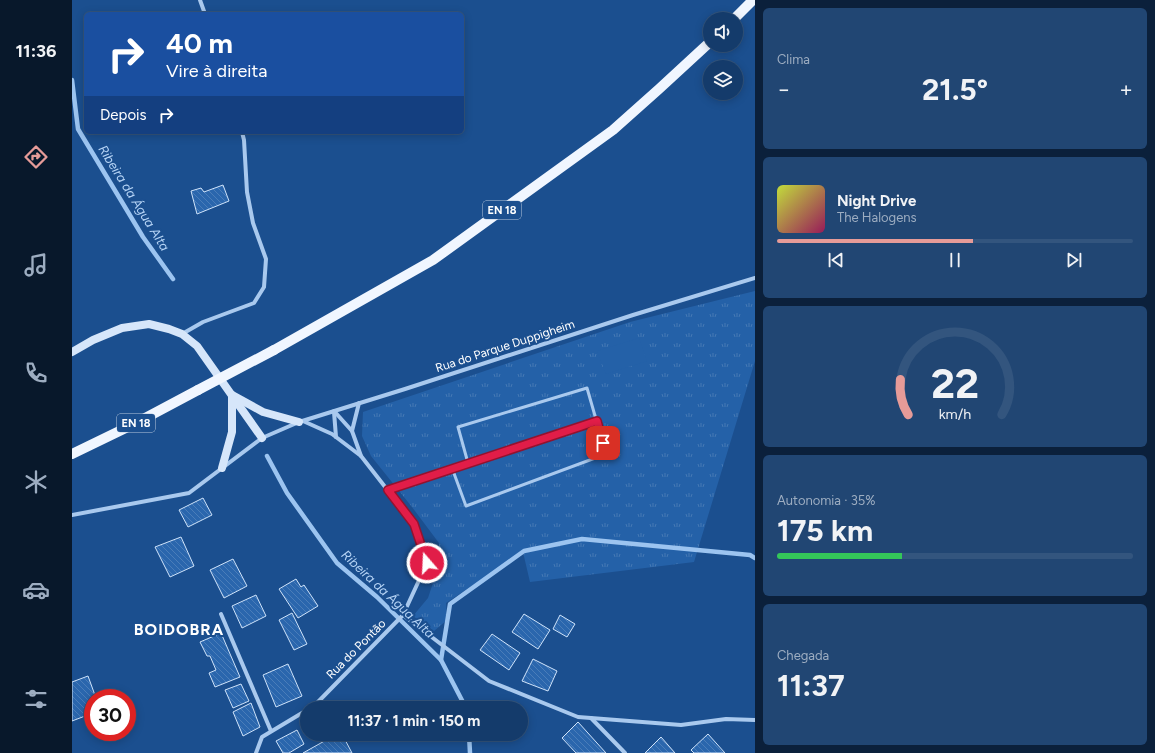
<!DOCTYPE html>
<html lang="pt">
<head>
<meta charset="utf-8">
<style>
	body { margin:0; font-family:Figtree,sans-serif; background:#214673; color:#f1f3f6; height:100vh; display:flex; flex-direction:column; font-size:15px; white-space:nowrap }
	* { box-sizing:border-box; margin:0 }
	p { font-size:13px; color:#9dadc1 }
	.icon { flex:none; width:22px; height:22px; fill:none; stroke:currentColor; stroke-width:2; stroke-linecap:round; stroke-linejoin:round }
	.map { position:relative; flex:1; overflow:hidden }
	.drawer { display:flex; flex-direction:column; gap:8px; padding:8px; background:#0b203b; width:400px }
	.drawer>* { flex:none }
	.guide { position:absolute; left:12px; top:12px; width:380px; height:122px; border-radius:6px; box-shadow:0 2px 10px #0003,0 0 0 1px #33557e; background:#1a4fa0; color:#fff; overflow:hidden }
	.buttons { position:absolute; left:631px; top:12px; display:grid; gap:8px }
	.buttons a { display:grid; place-items:center; width:40px; height:40px; border-radius:50%; background:#143b6b; box-shadow:0 2px 10px #0003,0 0 0 1px #33557e; font-size:20px }
	.speed { position:absolute; left:12px; top:689px; display:flex; gap:8px; font-size:20px; font-weight:700; text-align:center }
	.speed>* { display:grid; place-content:center; width:52px; height:52px; border-radius:50%; background:#143b6b; box-shadow:0 2px 10px #0003,0 0 0 1px #33557e; line-height:1 }
	.speed .limit { border:6px solid #d22; background:#fff; color:#111 }
	.pin { position:absolute; display:grid; place-items:center; width:34px; height:34px; color:#fff; margin:-17px; border-radius:8px; box-shadow:0 2px 6px #0006 }
	.me { position:absolute; width:44px; margin:-22px; rotate:341deg; stroke-linejoin:round; filter:drop-shadow(0 0 3px #0008) }
	.turn { display:flex; align-items:center; gap:14px; height:84px; padding:0 16px; font-size:18px }
	.turn .icon { width:52px; height:52px; stroke-width:2.5 }
	.turn b { display:block; font-size:28px; line-height:34px }
	.then { display:flex; align-items:center; height:38px; padding:0 16px; background:#0003; gap:8px; font-size:15px }
	.big { font-size:30px; font-weight:700; line-height:1.1 }
	.drawer .widget { flex:1; display:flex; flex-direction:column; justify-content:center; gap:6px; min-width:0; padding:0 14px; border-radius:6px; background:#214673 }
	.drawer .dial { align-items:center; gap:0 }
	.dial svg { height:104px; overflow:visible; fill:none; stroke:#33557e; stroke-width:7; stroke-linecap:round; text-anchor:middle }
	.dial text { fill:#f1f3f6; stroke:none }
	.song { display:flex; align-items:center; gap:12px }
	.cover { width:48px; height:48px; border-radius:6px; background:linear-gradient(135deg,hsl(70 70% 55%),hsl(330 70% 35%)) }
	.played { height:4px; border-radius:2px; background:linear-gradient(90deg,#e69b98 55%,#33557e 55%) }
	.keys { display:flex; justify-content:space-around; direction:ltr }
	.heat { display:flex; justify-content:space-between; align-items:center; font-size:22px; direction:ltr }
	.charge { height:6px; border-radius:3px; background:linear-gradient(90deg,#34c759 35%,#33557e 0) }
	.trip { position:absolute; left:228px; top:701px; width:228px; height:40px; border-radius:20px; background:#143b6b; box-shadow:0 2px 10px #0003,0 0 0 1px #33557e; font-weight:700; line-height:40px; text-align:center }
	main { display:flex; flex:1; min-height:0 }
	.tab-bar { display:flex; flex-direction:column; width:72px; justify-content:space-around; align-items:center; background:#08182b; color:#9dadc1 }
	.tab-bar .icon { width:28px; height:28px }
	.tab-bar .active { color:#e69b98 }
	.tab-bar b { font-size:18px; color:#f1f3f6 }
	.map>svg:first-child { display:block }
	.grass { fill:url(#grass-tufts) }
	.garden { fill:#2461a8 }
	.lines { fill:none; stroke-linecap:round; stroke-linejoin:round }
	.stream { stroke:#9cc4f0; stroke-width:4.5 }
	.building { fill:url(#building-back-hatch); stroke:#cfe3fa }
	.lane { stroke:#a9c9ee; stroke-width:3 }
	.street { stroke:#a9c9ee; stroke-width:4 }
	.secondary { stroke:#d6e6fa; stroke-width:8 }
	.primary { stroke:#f0f6ff; stroke-width:10 }
	.primary-bridge { stroke:#f0f6ff; stroke-width:10 }
	.route-casing { stroke:#92132f; stroke-width:10 }
	.route { stroke:#e11d48; stroke-width:7 }
	.labels { text-anchor:middle; dominant-baseline:central; stroke-width:4; stroke-linejoin:round; paint-order:stroke }
	.shield { fill:#1b4f8f; stroke:#bbcadd; stroke-width:1 }
	.shield-label { font-size:11px; font-weight:bold; fill:#fff }
	.street-label { font-size:12px; fill:#fff; stroke:#1b4f8f }
	.water-label { font-size:13px; font-style:italic; fill:#b5d3f5; stroke:#1b4f8f }
	.district-label { font-size:16px; font-weight:bold; letter-spacing:1px; fill:#fff; stroke:#1b4f8f }
</style>
</head>
<body>
<main>
<nav class="tab-bar">
<b>11:36</b>
<svg class="icon active" aria-label="directions" viewBox="0 0 24 24"><path d="M12 3l9 9-9 9-9-9zM9 14v-3h6M13 9l2 2-2 2"/></svg>
<svg class="icon" aria-label="music" viewBox="0 0 24 24"><path d="M9 18V5l10-2v13"/><circle cx="6" cy="18" r="3"/><circle cx="16" cy="16" r="3"/></svg>
<svg class="icon" aria-label="phone" viewBox="0 0 24 24"><path d="M5 4h4l2 5-3 2q2 4 5 5l2-3 5 2v4C11 20 4 13 5 4z"/></svg>
<svg class="icon" aria-label="climate" viewBox="0 0 24 24"><path d="M12 3v18M4 7l16 10M4 17L20 7"/></svg>
<svg class="icon" aria-label="car" viewBox="0 0 24 24"><path d="M5 17H2v-5l4-1 3-4h7l3 4 3 1v5h-3M9 17h6M6 11h13"/><circle cx="7" cy="17" r="2"/><circle cx="17" cy="17" r="2"/></svg>
<svg class="icon" aria-label="filters" viewBox="0 0 24 24"><path d="M4 7h16M4 17h16"/><circle cx="9" cy="7" r="2"/><circle cx="15" cy="17" r="2"/></svg>
</nav>
<div class="map">
<svg width="683" height="753" viewBox="0 0 683 753">
	<defs>
		<pattern id="grass-tufts" width="24" height="20" patternUnits="userSpaceOnUse"><rect width="24" height="20" fill="#2461a8"/><path d="M3 7l-1-3M5 7V3M7 7l1-3M15 17l-1-3M17 17v-4M19 17l1-3" fill="none" stroke="#4579b5"/></pattern>
		<pattern id="building-back-hatch" width="6" height="6" patternUnits="userSpaceOnUse"><rect width="6" height="6" fill="#2a66ad"/><path d="M-1 5l2 2M0 0l6 6M5-1l2 2" fill="none" stroke="#4a7db9"/></pattern>
	</defs>
	<rect width="100%" height="100%" fill="#1b4f8f"/>
	<path class="grass" d="M 683,291 L 683,361 L 622,562 L 458,582 L 451,552 L 374,603 L 375,620 L 362,631 L 341,616 L 356,598 L 365,571 L 367,543 L 340,507 L 299,456 L 290,436 L 291,412 L 558,322 Z"/>
	<path class="garden" d="M 567,338 L 575,361 L 534,374 L 525,351 Z"/>
	<g class="lines">
		<g class="stream">
			<path d="M 0,80 L 6,129 L 71,237 L 101,279"/>
			<path d="M 195,456 L 215,493 L 265,563 L 305,597 L 369,660 L 394,708"/>
			<path d="M 369,660 L 378,604 L 452,551 L 510,539 L 678,555 L 683,558"/>
			<path d="M 397,734 L 398,753"/>
		</g>
	</g>
	<g class="building">
		<path d="M 151,185 L 157,201 L 125,214 L 119,191 L 129,188 L 132,192 Z"/>
		<path d="M 131,498 L 140,515 L 116,527 L 107,510 Z"/>
		<path d="M 109,537 L 122,566 L 98,577 L 83,547 Z"/>
		<path d="M 161,559 L 175,586 L 152,598 L 138,570 Z"/>
		<path d="M 224,579 L 229,587 L 232,585 L 246,606 L 226,618 L 207,589 Z"/>
		<path d="M 184,595 L 194,616 L 170,628 L 160,606 Z"/>
		<path d="M 220,613 L 235,644 L 222,650 L 207,620 Z"/>
		<path d="M 452,614 L 478,630 L 466,649 L 440,632 Z"/>
		<path d="M 488,615 L 503,624 L 495,637 L 481,629 Z"/>
		<path d="M 149,633 L 168,677 L 143,687 L 137,673 L 144,670 L 138,656 L 135,656 L 128,642 Z"/>
		<path d="M 420,634 L 448,653 L 437,670 L 408,650 Z"/>
		<path d="M 461,659 L 485,671 L 476,691 L 450,681 Z"/>
		<path d="M 216,664 L 230,696 L 204,707 L 191,675 Z"/>
		<path d="M 16,676 L 24,698 L 21,698 L 21,713 L 0,721 L 0,682 Z"/>
		<path d="M 169,684 L 177,701 L 161,708 L 153,690 Z"/>
		<path d="M 179,703 L 188,727 L 171,736 L 161,712 Z"/>
		<path d="M 506,722 L 534,753 L 504,753 L 490,738 Z"/>
		<path d="M 225,730 L 232,744 L 217,753 L 211,753 L 204,741 Z"/>
		<path d="M 265,734 L 270,734 L 280,753 L 231,753 Z"/>
		<path d="M 636,734 L 653,753 L 622,753 L 619,750 Z"/>
		<path d="M 589,737 L 603,753 L 573,753 Z"/>
	</g>
	<g class="lines">
		<g class="lane">
			<path d="M 380,468 L 394,506 L 534,454 L 515,388 L 386,427 L 396,463"/>
			<path d="M 316,490 L 525,421"/>
		</g>
		<g class="street">
			<path d="M 128,0 L 133,14"/>
			<path d="M 110,334 L 131,322 L 182,303 L 192,287 L 194,259 L 181,223 L 175,192 L 172,140 L 170,132"/>
			<path d="M 287,403 L 280,431 L 289,456"/>
			<path d="M 262,411 L 280,431"/>
			<path d="M 262,412 L 264,437"/>
			<path d="M 231,421 L 260,434 L 289,456 L 342,524 L 355,563 L 331,615 L 243,705 L 238,708"/>
			<path d="M 0,515 L 117,493 L 190,438 L 227,422 L 333,389 L 561,315 L 683,278"/>
			<path d="M 149,614 L 199,731"/>
			<path d="M 331,615 L 417,681 L 506,717 L 609,725 L 654,719 L 683,720"/>
			<path d="M 519,718 L 553,753"/>
			<path d="M 184,753 L 190,737 L 235,710"/>
		</g>
		<g class="secondary">
			<path d="M 0,352 L 21,340 L 50,328 L 77,324 L 97,329 L 110,334 L 125,346 L 190,438"/>
			<path d="M 162,396 L 191,412 L 227,422"/>
			<path d="M 150,468 L 160,432 L 160,395"/>
		</g>
		<g class="primary">
			<path d="M 662,19 L 681,0"/>
			<path d="M 202,350 L 361,260 L 541,130 L 587,89 L 638,42"/>
			<path d="M 0,454 L 64,423 L 126,390"/>
		</g>
		<path class="primary-bridge" d="M 126,390 L 202,350"/>
	</g>
	<g class="lines">
		<defs>
			<path id="route" d="M 355,563 L 342,524 L 316,490 L 525,421 L 531,443"/>
		</defs>
		<use href="#route" class="route-casing"/>
		<use href="#route" class="route"/>
	</g>
	<g class="labels">
		<g class="shield">
			<rect x="411" y="201" width="38" height="18" rx="3"/>
			<rect x="45" y="414" width="38" height="18" rx="3"/>
		</g>
		<g class="shield-label">
			<text x="430" y="210">EN 18</text>
			<text x="64" y="423">EN 18</text>
		</g>
		<g class="street-label">
			<text transform="translate(433 346) rotate(-18)">Rua do Parque Duppigheim</text>
			<text transform="translate(284 649) rotate(-45)">Rua do Pontão</text>
		</g>
		<g class="water-label">
			<text transform="translate(62 198) rotate(58)">Ribeira da Água Alta</text>
			<text transform="translate(316 594) rotate(43)">Ribeira da Água Alta</text>
		</g>
		<g class="district-label">
			<text x="107" y="629">BOIDOBRA</text>
		</g>
	</g>
</svg>
<div class="buttons">
<a><svg class="icon" aria-label="sound" viewBox="0 0 24 24"><path d="M4 9h4l5-4v14l-5-4H4zM17 9q2 3 0 6"/></svg></a>
<a><svg class="icon" aria-label="layers" viewBox="0 0 24 24"><path d="M12 4l9 5-9 5-9-5zM3 14l9 5 9-5"/></svg></a>
</div>
<div class="speed"><div class="limit">30</div></div>
<div class="pin" style="left:531px;top:443px;background:#d93025"><svg class="icon" aria-label="arrive" viewBox="0 0 24 24"><path d="M6 21V4h12l-3 4 3 4H6"/></svg></div>
<svg class="me" style="left:355px;top:563px" viewBox="-20 -20 40 40"><circle r="17" fill="#e11d48" stroke="#fff" stroke-width="3"/><path d="M0-11L8 9 0 5-8 9z" fill="#fff"/></svg>
<div class="trip">11:37 · 1 min · 150 m</div>
<div class="guide">
<div class="turn"><svg class="icon" aria-label="right" viewBox="0 0 24 24"><path d="M7 20v-9h11M14 6l5 5-5 5"/></svg><div><b>40 m</b>Vire à direita</div></div>
<div class="then">Depois<svg class="icon" aria-label="right" viewBox="0 0 24 24"><path d="M7 20v-9h11M14 6l5 5-5 5"/></svg></div>
</div>
</div>
<section class="drawer">
<div class="widget"><p>Clima</p>
<div class="heat"><a>−</a><b class="big">21.5°</b><a>+</a></div>
</div>
<div class="widget">
<div class="song"><i class="cover"></i><div><b>Night Drive</b><p>The Halogens</p></div></div>
<div class="played"></div>
<div class="keys"><svg class="icon" aria-label="previous" viewBox="0 0 24 24"><path d="M18 5L8 12l10 7zM5 5v14"/></svg><svg class="icon" aria-label="pause" viewBox="0 0 24 24"><path d="M8 5v14M16 5v14"/></svg><svg class="icon" aria-label="next" viewBox="0 0 24 24"><path d="M6 5l10 7-10 7zM19 5v14"/></svg></div>
</div>
<div class="widget dial"><svg viewBox="0 0 100 80">
<path d="M14 69A42 42 0 1 1 86 69"/>
<path d="M14 69A42 42 0 0 1 8 42" stroke="#e69b98"/>
<text x="50" y="56" font-size="32" font-weight="700">22</text>
<text x="50" y="72" font-size="11">km/h</text>
</svg></div>
<div class="widget"><p>Autonomia · 35%</p><b class="big">175 km</b><div class="charge"></div></div>
<div class="widget"><p>Chegada</p><b class="big">11:37</b></div>
</section>
</main>
</body>
</html>
